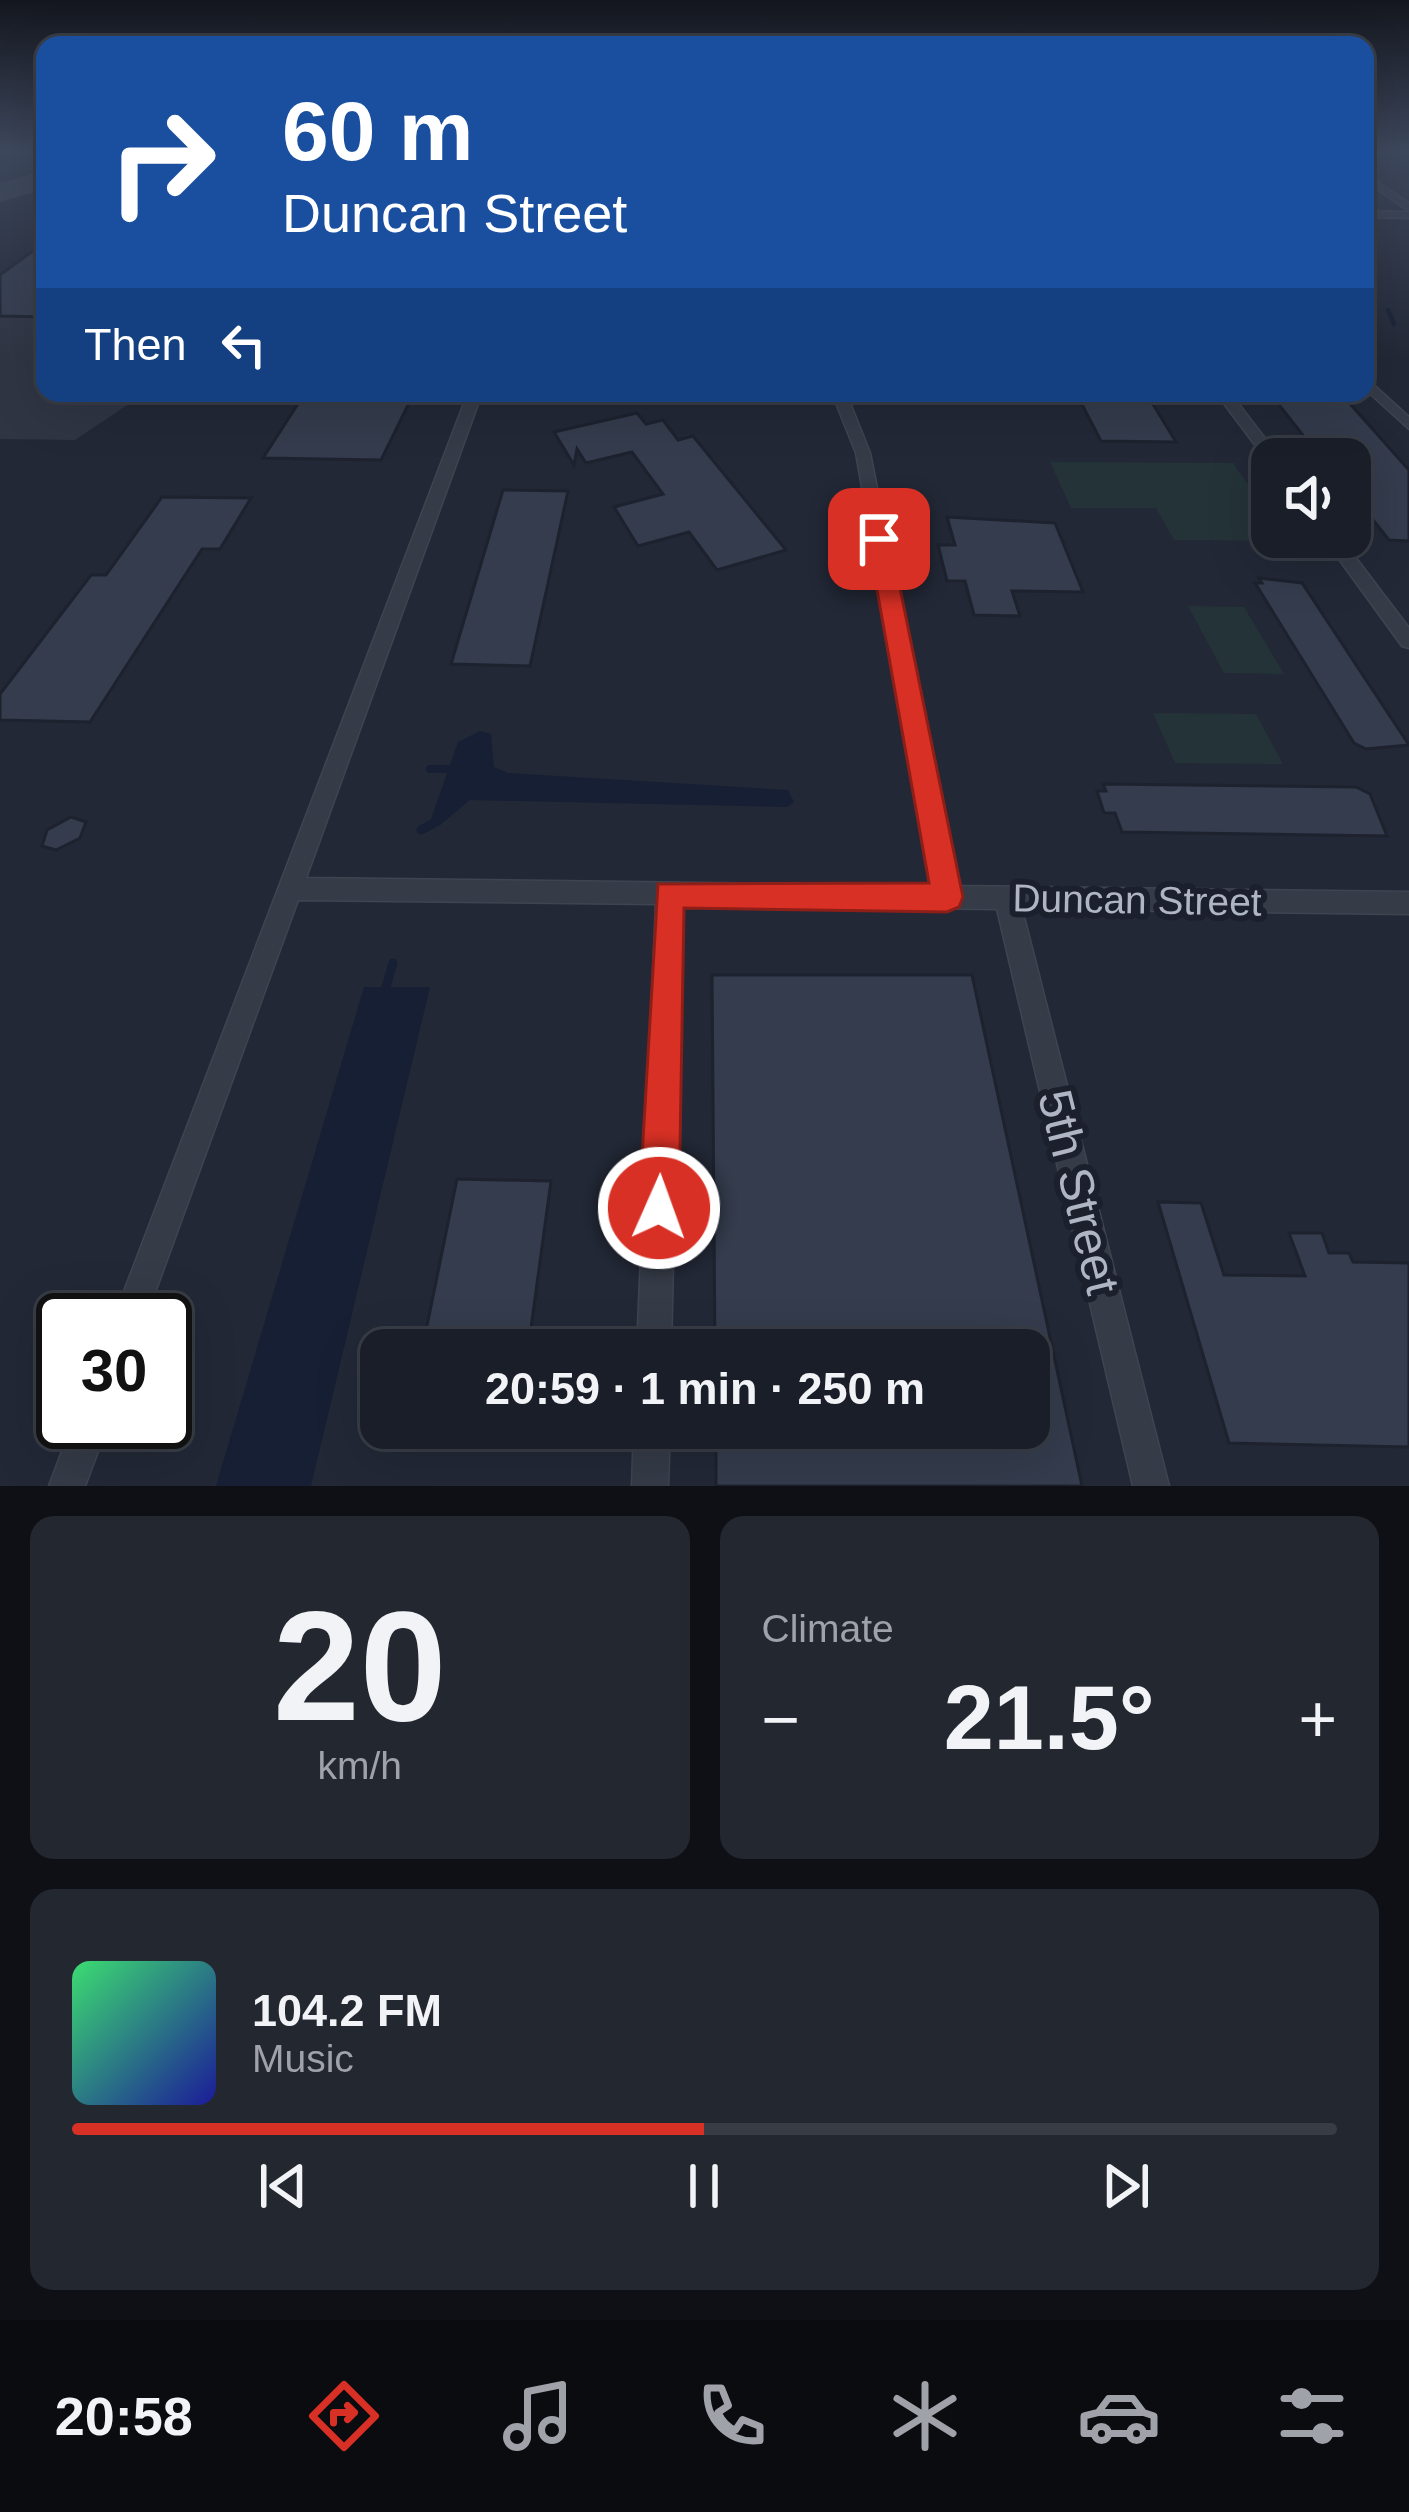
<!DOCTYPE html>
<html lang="en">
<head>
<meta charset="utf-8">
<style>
	body { margin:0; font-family:Arial,sans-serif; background:#232730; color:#f1f3f6; height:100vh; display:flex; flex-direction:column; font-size:45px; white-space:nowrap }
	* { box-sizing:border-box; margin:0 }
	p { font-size:39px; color:#9fa2a8 }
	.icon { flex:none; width:66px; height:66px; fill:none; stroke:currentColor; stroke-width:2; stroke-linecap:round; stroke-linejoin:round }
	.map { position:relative; height:1486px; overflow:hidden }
	.drawer { display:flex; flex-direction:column; gap:30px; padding:30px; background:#0e1016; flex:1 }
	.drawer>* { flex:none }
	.hud { position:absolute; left:36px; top:36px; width:1338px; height:366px; border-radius:24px; box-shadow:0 12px 48px #0002,0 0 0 3px #383c45; background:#1a4fa0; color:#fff; overflow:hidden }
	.fabs { position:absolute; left:1251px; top:438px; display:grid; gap:24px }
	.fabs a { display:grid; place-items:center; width:120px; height:120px; border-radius:24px; background:#1a1e28; box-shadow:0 12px 48px #0002,0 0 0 3px #383c45; font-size:60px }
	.speed { position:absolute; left:36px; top:1293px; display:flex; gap:24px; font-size:60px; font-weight:700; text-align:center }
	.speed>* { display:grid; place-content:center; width:156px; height:156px; border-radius:50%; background:#1a1e28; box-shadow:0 12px 48px #0002,0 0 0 3px #383c45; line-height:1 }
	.speed .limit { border:6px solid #111; border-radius:18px; background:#fff; color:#111 }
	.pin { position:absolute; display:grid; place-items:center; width:102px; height:102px; color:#fff; margin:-51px; border-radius:24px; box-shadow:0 6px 18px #0006 }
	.me { position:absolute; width:132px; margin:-66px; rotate:2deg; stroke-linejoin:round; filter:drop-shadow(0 0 9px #0008) }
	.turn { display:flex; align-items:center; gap:42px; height:252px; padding:0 48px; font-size:54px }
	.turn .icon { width:156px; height:156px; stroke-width:2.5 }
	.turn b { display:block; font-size:84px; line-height:102px }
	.then { display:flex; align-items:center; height:114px; padding:0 48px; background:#0003; gap:24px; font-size:45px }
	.big { font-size:90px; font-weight:800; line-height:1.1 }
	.drawer .card { flex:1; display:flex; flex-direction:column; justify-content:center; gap:18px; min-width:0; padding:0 42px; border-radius:24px; background:#232730 }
	.drawer .dial { align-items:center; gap:0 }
	.dial b { font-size:156px; line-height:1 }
	.song { display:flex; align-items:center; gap:36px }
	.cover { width:144px; height:144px; border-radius:18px; background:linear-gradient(135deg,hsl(140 70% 55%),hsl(240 70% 35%)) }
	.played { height:12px; border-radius:6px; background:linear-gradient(90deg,#d93025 50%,#383c45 50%) }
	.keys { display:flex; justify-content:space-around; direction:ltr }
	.heat { display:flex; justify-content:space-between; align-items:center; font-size:66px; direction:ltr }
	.drawer .tiles { flex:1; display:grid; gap:30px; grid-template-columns:1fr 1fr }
	.card:last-child { grid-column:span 2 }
	.trip { position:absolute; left:360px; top:1329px; width:690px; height:120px; border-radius:24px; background:#1a1e28; box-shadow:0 12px 48px #0002,0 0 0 3px #383c45; font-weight:800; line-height:120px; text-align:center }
	.tab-bar { display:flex; height:192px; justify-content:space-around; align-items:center; background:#0a0c10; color:#9fa2a8 }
	.tab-bar .icon { width:84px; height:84px }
	.tab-bar .current { color:#d93025 }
	.tab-bar b { font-size:54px; color:#f1f3f6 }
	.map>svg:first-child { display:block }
	.airport { fill:#303544 }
	.green { fill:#243338 }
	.water { fill:#161f33 }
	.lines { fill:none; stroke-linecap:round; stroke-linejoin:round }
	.stream-far2 { stroke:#161f33; stroke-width:4.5 }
	.stream-far1 { stroke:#161f33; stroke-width:8 }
	.stream { stroke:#161f33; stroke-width:9 }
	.taxiway { fill:#3c4352; fill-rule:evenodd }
	.building { fill:#343c4d; stroke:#1d222e; stroke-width:3 }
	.minor-casing { stroke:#3f4451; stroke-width:3 }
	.minor { fill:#353b47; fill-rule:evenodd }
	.route { fill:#d93025; stroke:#8d1f18; stroke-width:3 }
	.labels { text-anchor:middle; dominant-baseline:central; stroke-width:12; stroke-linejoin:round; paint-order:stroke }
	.street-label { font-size:39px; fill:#b0b5c4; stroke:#1b202c }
	.near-street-label { font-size:48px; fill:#b0b5c4; stroke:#1b202c }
</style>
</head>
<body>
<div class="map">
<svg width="1409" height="1486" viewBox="0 0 1409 1486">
	<rect width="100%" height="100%" fill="#222836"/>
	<path class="airport" d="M 0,316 L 45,317 L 45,393 L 145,393 L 75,440 L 0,439 Z"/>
	<g class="green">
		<path d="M 1050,462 L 1233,463 L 1272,519 L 1272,537 L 1287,541 L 1174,540 L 1156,508 L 1071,508 Z"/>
		<path d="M 1188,606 L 1244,607 L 1284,674 L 1224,673 Z"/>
		<path d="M 1153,713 L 1256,714 L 1283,764 L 1175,763 Z"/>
	</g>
	<g class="water">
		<path d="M 480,731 L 491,734 L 494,767 L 508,773 L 788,790 L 794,802 L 787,807 L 470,800 L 439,826 L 431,819 L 458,742 Z"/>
		<path d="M 364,987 L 430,987 L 311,1486 L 216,1486 Z"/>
	</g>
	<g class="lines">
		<path class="stream-far2" d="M 1388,310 L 1394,324"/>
		<path class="stream-far1" d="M 430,769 L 450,769"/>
		<g class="stream">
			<path d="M 421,830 L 434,823"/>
			<path d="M 386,987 L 393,963"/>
		</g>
		<path class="taxiway" d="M 45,170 L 45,189 L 0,202 L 0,183 Z"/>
	</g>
	<g class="building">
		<path d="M 45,242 L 45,317 L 0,316 L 0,275 Z"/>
		<path d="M 305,393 L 414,393 L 381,460 L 263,458 Z"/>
		<path d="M 1077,395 L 1148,396 L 1176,442 L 1101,441 Z"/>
		<path d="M 1272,396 L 1344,397 L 1409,470 L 1409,541 L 1389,540 L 1350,491 L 1350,444 L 1309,443 Z"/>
		<path d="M 637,413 L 646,424 L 663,420 L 678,440 L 693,436 L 786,550 L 717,570 L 689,532 L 638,546 L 614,507 L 663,494 L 632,452 L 586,463 L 577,449 L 574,465 L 554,432 Z"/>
		<path d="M 503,490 L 568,491 L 530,666 L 451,664 Z"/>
		<path d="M 162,497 L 251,498 L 220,549 L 202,549 L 90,722 L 0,720 L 0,694 L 91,575 L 106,575 Z"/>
		<path d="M 947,517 L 1055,523 L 1083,592 L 1012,591 L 1020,616 L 974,615 L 965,581 L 947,581 L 938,545 L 955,545 Z"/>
		<path d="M 1259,578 L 1302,583 L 1409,745 L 1366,749 L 1354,743 L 1255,583 L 1262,583 Z"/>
		<path d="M 1103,784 L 1356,787 L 1370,794 L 1387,836 L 1122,832 L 1115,813 L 1104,813 L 1097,791 L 1106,791 Z"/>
		<path d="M 71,817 L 86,822 L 80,838 L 56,850 L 42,846 L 47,830 Z"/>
		<path d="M 712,975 L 972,975 L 1082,1486 L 716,1486 L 716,1428 L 1029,1428 L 1029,1350 L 715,1350 Z"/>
		<path d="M 457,1179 L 551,1181 L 528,1350 L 422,1350 Z"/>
		<path d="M 1158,1202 L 1201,1203 L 1224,1275 L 1305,1276 L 1289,1233 L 1322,1233 L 1329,1253 L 1349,1253 L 1353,1262 L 1409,1263 L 1409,1447 L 1229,1443 Z"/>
	</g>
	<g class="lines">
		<defs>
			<g id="minor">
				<path d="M 1365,174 L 1409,203 L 1409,211 L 1365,181 Z"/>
				<path d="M 1365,211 L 1409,212 L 1409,218 L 1365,217 Z"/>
				<path d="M 1365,377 L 1409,417 L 1409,429 L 1365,389 Z"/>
				<path d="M 468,393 L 482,393 L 306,878 L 933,886 L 856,453 L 832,393 L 846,393 L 870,453 L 957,886 L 1409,892 L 1409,914 L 1022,909 L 1169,1486 L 1133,1486 L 997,909 L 681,905 L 671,1350 L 637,1350 L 656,904 L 298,900 L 145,1320 L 113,1320 Z"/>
				<path d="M 1216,393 L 1230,393 L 1281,459 L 1268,462 Z"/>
				<path d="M 1323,537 L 1340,537 L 1409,628 L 1409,648 L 1402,646 Z"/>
				<path d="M 73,1422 L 109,1422 L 85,1486 L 49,1486 Z"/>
				<path d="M 634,1428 L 670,1428 L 668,1486 L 632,1486 Z"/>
			</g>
		</defs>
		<use href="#minor" class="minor-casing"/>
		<use href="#minor" class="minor"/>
	</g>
	<linearGradient id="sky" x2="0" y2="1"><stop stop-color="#13161e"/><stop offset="0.42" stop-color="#3e485d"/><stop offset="1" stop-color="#3e485d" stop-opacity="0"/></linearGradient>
	<rect width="1409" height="360" fill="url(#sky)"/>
	<path class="route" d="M 879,532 L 890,539 L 963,897 L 959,907 L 947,912 L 684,908 L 679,1208 L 673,1222 L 659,1228 L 645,1222 L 639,1208 L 658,884 L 929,883 L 868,539 Z"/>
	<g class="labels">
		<g class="street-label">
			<text transform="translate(1137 900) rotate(1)">Duncan Street</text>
		</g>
		<g class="near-street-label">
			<text transform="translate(1079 1192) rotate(76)">5th Street</text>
		</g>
	</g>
</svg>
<div class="fabs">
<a><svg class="icon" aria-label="sound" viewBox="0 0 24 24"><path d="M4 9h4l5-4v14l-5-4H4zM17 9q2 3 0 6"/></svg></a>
</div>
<div class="speed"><div class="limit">30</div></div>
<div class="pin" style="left:879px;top:539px;background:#d93025"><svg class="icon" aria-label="arrive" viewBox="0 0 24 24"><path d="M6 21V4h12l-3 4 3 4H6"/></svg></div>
<svg class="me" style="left:659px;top:1208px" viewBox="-20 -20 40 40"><circle r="17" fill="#d93025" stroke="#fff" stroke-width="3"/><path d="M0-11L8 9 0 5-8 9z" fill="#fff"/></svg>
<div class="trip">20:59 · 1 min · 250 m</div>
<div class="hud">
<div class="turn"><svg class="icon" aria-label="right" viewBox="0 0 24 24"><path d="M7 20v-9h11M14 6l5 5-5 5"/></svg><div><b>60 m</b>Duncan Street</div></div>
<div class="then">Then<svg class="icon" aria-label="left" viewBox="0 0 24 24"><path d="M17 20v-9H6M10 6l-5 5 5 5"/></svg></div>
</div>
</div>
<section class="drawer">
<div class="tiles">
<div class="card dial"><b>20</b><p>km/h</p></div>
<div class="card"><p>Climate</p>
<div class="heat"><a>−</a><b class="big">21.5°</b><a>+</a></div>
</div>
<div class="card">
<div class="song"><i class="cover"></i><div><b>104.2 FM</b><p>Music</p></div></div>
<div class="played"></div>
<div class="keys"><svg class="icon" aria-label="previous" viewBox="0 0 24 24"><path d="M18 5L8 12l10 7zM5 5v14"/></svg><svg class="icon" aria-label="pause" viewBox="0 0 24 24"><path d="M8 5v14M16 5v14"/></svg><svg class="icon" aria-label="next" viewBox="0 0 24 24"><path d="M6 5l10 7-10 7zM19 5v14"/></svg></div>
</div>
</div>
</section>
<nav class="tab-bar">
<b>20:58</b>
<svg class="icon current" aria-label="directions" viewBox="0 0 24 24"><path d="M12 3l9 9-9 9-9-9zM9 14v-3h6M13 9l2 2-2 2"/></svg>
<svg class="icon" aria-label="music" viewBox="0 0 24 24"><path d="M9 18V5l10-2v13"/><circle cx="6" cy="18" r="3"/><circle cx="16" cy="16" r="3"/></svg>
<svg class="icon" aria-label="phone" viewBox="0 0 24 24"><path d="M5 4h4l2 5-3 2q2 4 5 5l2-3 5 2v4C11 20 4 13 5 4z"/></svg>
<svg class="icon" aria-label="climate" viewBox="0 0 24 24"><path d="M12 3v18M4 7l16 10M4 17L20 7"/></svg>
<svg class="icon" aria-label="car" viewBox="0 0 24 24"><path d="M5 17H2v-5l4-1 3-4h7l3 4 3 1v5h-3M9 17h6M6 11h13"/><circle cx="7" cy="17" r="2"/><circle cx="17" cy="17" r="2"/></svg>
<svg class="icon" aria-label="filters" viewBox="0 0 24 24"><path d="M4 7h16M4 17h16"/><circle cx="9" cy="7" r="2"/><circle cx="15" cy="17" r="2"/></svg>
</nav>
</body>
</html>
